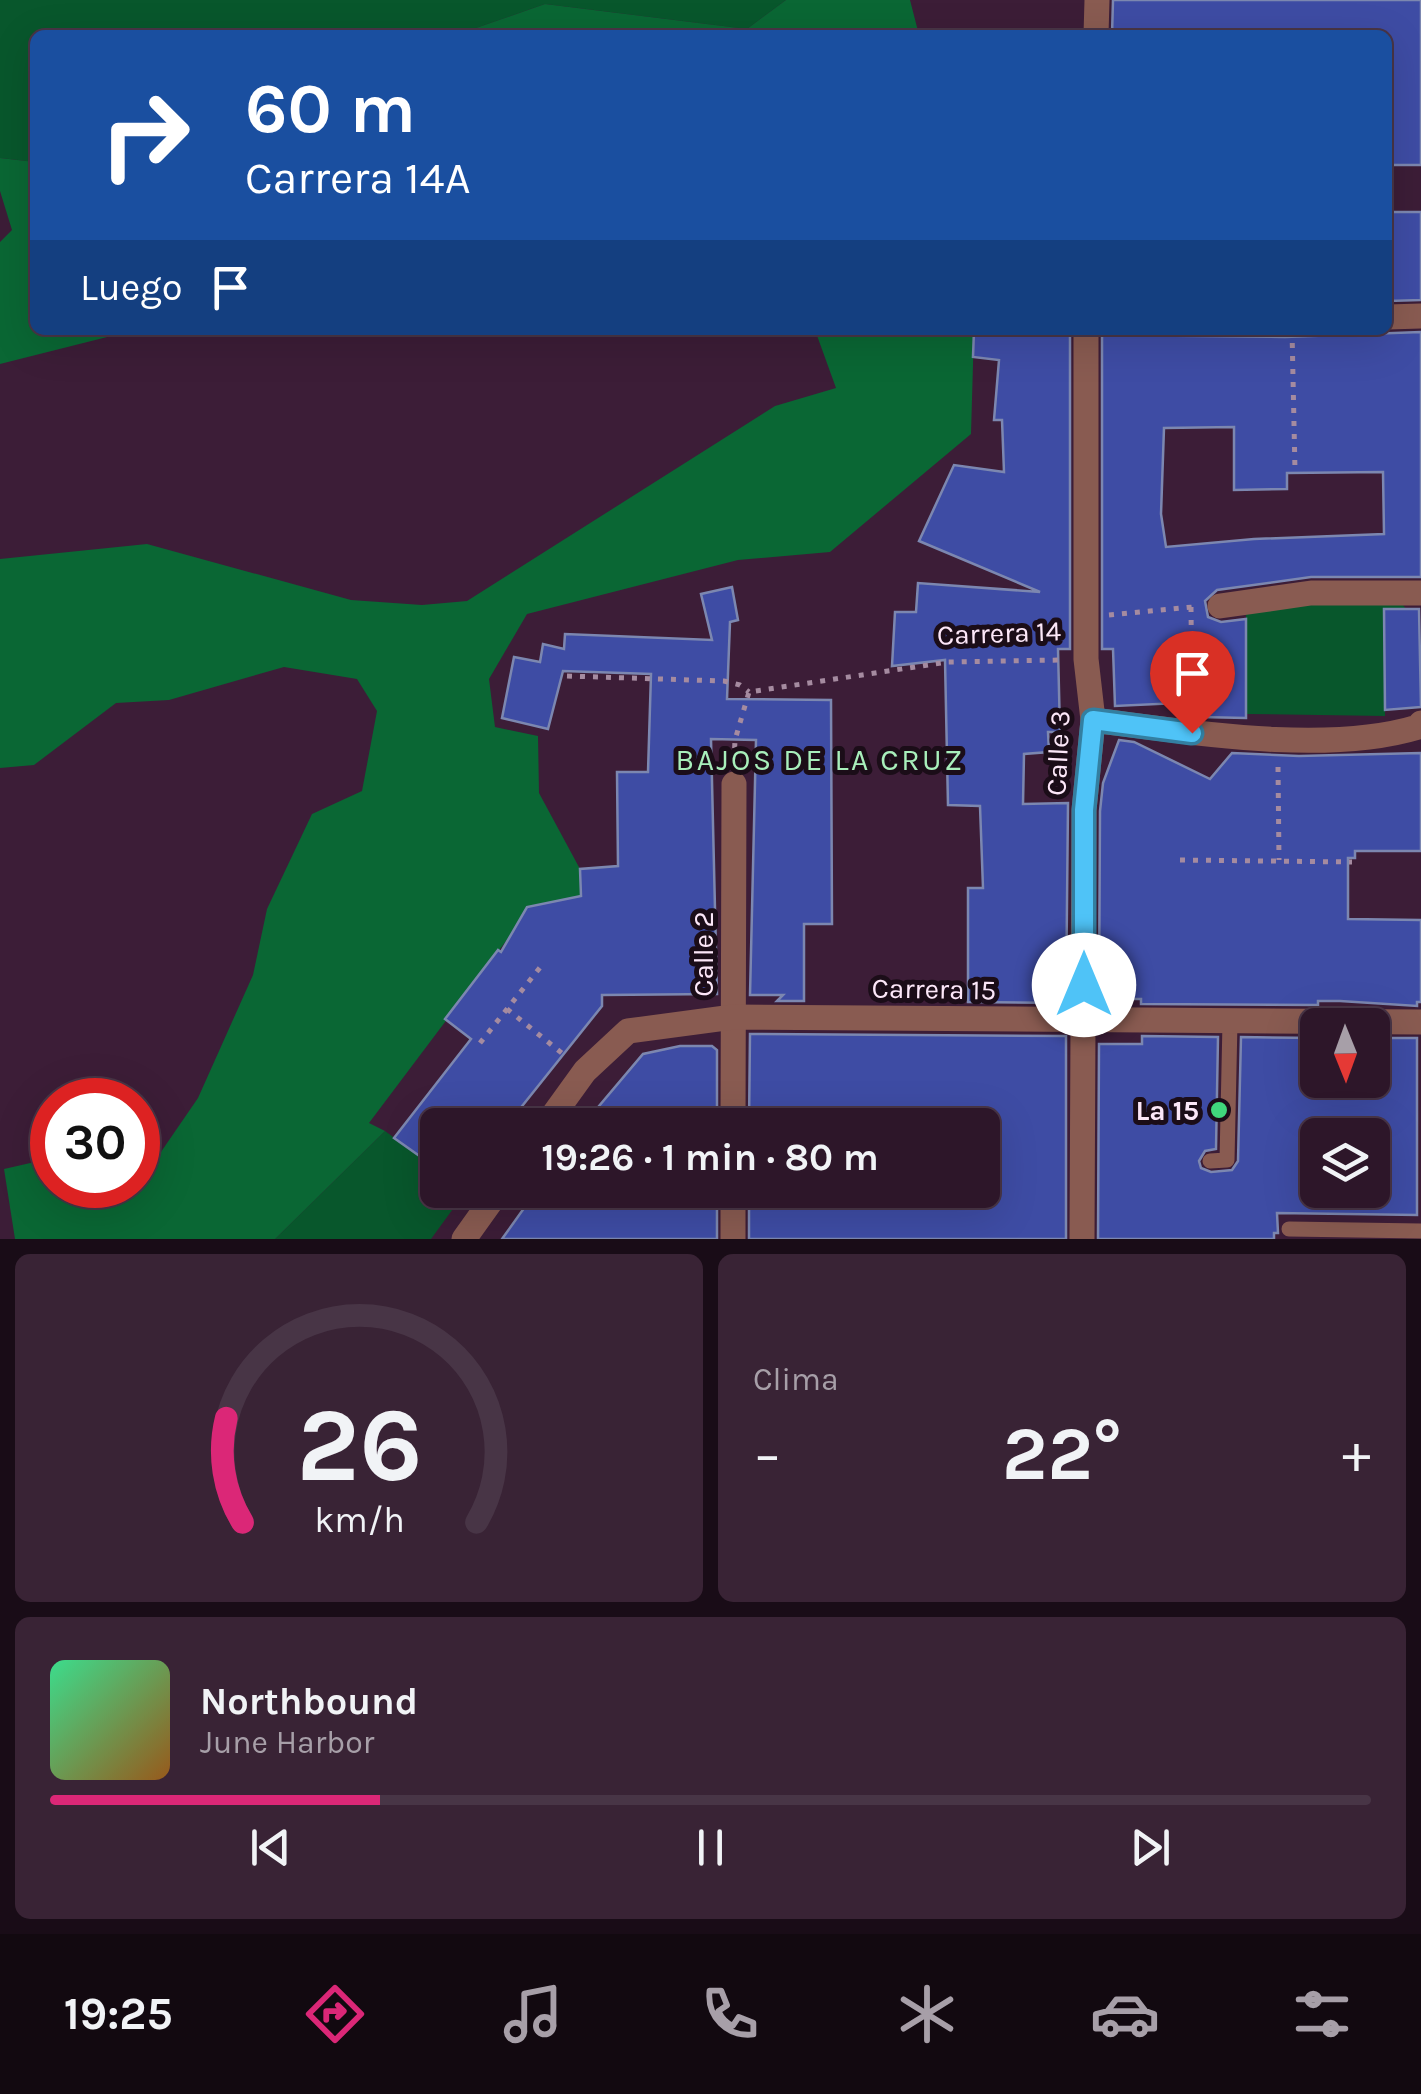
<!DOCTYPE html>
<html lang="es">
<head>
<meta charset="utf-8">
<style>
	body { margin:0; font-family:Karla,sans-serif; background:#392335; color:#f1f3f6; height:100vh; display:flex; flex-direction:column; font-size:38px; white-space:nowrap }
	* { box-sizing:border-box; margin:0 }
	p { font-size:32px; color:#a79fa8 }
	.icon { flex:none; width:55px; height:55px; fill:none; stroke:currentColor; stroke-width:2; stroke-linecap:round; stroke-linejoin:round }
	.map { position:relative; height:1239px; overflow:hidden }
	.details { display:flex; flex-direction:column; gap:15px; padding:15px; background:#190c17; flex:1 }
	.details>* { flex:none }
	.top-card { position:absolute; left:30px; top:30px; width:1362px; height:305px; border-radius:15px; box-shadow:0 10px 40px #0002,0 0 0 2px #483546; background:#1a4fa0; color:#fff; overflow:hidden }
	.needle { width:65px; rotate:179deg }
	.buttons { position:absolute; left:1300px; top:1008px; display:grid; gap:20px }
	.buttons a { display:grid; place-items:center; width:90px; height:90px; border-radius:15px; background:#2d1629; box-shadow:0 10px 40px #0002,0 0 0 2px #483546; font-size:50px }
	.speed { position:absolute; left:30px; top:1078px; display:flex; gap:20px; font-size:50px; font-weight:700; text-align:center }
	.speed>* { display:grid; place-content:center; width:130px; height:130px; border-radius:50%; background:#2d1629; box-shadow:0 10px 40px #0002,0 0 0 2px #483546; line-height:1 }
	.speed .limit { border:15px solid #d22; background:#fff; color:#111 }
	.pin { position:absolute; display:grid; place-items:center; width:85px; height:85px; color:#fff; margin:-102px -42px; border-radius:50% 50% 50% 0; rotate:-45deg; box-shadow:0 0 10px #0007 }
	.pin .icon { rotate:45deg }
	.me { position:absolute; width:110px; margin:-55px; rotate:0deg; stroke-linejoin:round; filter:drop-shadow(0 0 8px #0008) }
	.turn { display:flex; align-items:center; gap:35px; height:210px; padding:0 50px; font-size:45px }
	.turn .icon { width:130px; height:130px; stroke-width:2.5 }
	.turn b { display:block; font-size:70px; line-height:85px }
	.then { display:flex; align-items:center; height:95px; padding:0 50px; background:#0003; gap:20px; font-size:38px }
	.big { font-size:75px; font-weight:700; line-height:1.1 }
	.details .card { flex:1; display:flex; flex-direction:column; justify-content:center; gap:15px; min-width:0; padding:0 35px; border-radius:15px; background:#392335 }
	.details .dial { align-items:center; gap:0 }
	.dial svg { height:260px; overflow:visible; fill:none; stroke:#483546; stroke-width:7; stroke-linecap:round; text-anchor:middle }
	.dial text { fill:#f1f3f6; stroke:none }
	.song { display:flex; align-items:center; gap:30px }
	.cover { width:120px; height:120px; border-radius:15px; background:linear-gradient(135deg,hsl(150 70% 55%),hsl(30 70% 35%)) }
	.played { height:10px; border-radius:5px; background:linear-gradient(90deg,#db2777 25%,#483546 25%) }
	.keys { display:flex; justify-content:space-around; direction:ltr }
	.heat { display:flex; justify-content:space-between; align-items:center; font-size:55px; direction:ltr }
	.details .tiles { flex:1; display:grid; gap:15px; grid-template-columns:1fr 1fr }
	.card:last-child { grid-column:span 2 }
	.trip { position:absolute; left:420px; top:1108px; width:580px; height:100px; border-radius:15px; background:#2d1629; box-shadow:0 10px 40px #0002,0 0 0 2px #483546; font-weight:700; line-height:100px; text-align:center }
	.dock { display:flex; height:160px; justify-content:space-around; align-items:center; background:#120910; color:#a79fa8 }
	.dock .icon { width:70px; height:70px }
	.dock .current { color:#db2777 }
	.dock b { font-size:45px; color:#f1f3f6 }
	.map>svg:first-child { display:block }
	.green { fill:#08572c }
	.forest { fill:#0a6734 }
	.building { fill:#3e4ca4; stroke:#7c87b0; stroke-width:2.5; fill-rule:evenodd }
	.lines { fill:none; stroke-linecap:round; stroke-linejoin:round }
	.path { stroke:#a58ba0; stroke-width:5; stroke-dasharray:5 8; stroke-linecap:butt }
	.service { stroke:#895b51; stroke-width:15 }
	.minor { stroke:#895b51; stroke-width:25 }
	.tertiary { stroke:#895b51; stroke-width:25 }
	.route-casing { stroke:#337fa1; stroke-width:25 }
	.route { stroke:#4fc3f7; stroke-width:18 }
	.poi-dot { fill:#40d77c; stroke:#1b0d18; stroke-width:4 }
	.labels { text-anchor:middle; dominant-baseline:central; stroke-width:10; stroke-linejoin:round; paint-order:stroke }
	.street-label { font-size:28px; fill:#fce7f8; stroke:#1b0d18 }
	.poi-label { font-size:28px; font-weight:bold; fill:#fce7f8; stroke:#1b0d18; text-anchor:end }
	.neighbourhood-label { font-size:30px; letter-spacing:2.5px; fill:#a8efbb; stroke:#1b0d18 }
</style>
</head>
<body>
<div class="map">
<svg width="1421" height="1239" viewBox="0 0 1421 1239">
	<rect width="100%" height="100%" fill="#3c1d37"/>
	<g class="green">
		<path d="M 0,0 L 786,0 L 747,29 L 545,4 L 456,35 L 35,35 L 35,162 L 0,158 Z"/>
		<path d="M 1246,605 L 1403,605 L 1410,614 L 1384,615 L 1385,716 L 1246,714 Z"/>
		<path d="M 385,1131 L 437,1169 L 438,1190 L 466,1191 L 431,1239 L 275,1239 Z"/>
	</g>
	<g class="forest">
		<path d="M 786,0 L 910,0 L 919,35 L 456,35 L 545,4 L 747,29 Z"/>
		<path d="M 0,158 L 35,162 L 35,330 L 135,330 L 0,364 L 0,242 L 12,230 L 0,191 Z"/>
		<path d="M 815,330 L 974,330 L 971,434 L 830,552 L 738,560 L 527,614 L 489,679 L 495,727 L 538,736 L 539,793 L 580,869 L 581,896 L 527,907 L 512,933 L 369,1123 L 385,1131 L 275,1239 L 15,1239 L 4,1169 L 39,1161 L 52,1167 L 52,1185 L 99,1185 L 130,1197 L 198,1098 L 253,975 L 267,909 L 312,814 L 362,791 L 377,711 L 357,679 L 284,667 L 169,700 L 116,703 L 34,765 L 0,768 L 0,559 L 147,544 L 351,600 L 422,605 L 467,601 L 775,406 L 836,388 Z"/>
	</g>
	<g class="building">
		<path d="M 1113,0 L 1421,0 L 1421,165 L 1388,165 L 1388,35 L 1112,35 Z"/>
		<path d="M 1388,212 L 1421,212 L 1421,300 L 1388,301 Z"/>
		<path d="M 974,330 L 1063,330 L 1063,335 L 1070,335 L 1070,649 L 1058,649 L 1060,732 L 1048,732 L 1049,752 L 1024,754 L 1023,804 L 1068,803 L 1066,1003 L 968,1002 L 968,888 L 983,888 L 980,806 L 948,805 L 945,660 L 892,666 L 895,612 L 916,612 L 918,583 L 1040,592 L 919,541 L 954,465 L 1004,472 L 1002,420 L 994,420 L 999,360 L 973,357 Z"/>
		<path d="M 1421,332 L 1421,577 L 1311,577 L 1217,590 L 1205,601 L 1208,617 L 1221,622 L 1246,619 L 1246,718 L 1200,717 L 1200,702 L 1115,706 L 1113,649 L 1102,649 L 1102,335 L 1285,337 ZM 1234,427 L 1234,490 L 1287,489 L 1287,473 L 1383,472 L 1384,534 L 1254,539 L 1166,547 L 1161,514 L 1164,428 Z"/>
		<path d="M 732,587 L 738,620 L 730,622 L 727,699 L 831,700 L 832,924 L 804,924 L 804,1001 L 777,1001 L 783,995 L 750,995 L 756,740 L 711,739 L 717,994 L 602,995 L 602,1006 L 507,1125 L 438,1125 L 438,1169 L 394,1138 L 471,1039 L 445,1019 L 498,950 L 501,952 L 527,907 L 581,896 L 580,869 L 618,866 L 617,772 L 648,772 L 651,674 L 563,671 L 548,729 L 502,718 L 514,657 L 540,662 L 543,644 L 564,649 L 565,634 L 712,640 L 701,594 Z"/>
		<path d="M 1384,609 L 1419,609 L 1421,707 L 1385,710 Z"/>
		<path d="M 1119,740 L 1134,742 L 1210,779 L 1232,753 L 1299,756 L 1421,753 L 1421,851 L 1355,851 L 1355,858 L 1348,858 L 1348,919 L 1421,920 L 1421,1002 L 1417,1002 L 1417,1006 L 1340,1001 L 1318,1001 L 1318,1005 L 1141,1004 L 1141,999 L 1099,999 L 1100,811 L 1103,783 Z"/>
		<path d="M 750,1034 L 1066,1036 L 1066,1239 L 749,1239 L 749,1190 L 982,1190 L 982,1125 L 749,1125 Z"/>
		<path d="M 1142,1036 L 1218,1037 L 1216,1149 L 1205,1151 L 1199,1161 L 1201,1168 L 1211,1172 L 1232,1170 L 1238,1161 L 1241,1037 L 1318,1038 L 1318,1080 L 1372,1080 L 1372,1038 L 1417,1038 L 1417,1215 L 1277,1213 L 1278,1233 L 1274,1233 L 1274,1239 L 1098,1239 L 1099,1044 L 1142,1044 ZM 1318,1135 L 1372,1135 L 1372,1190 L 1318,1190 Z"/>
		<path d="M 680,1046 L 712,1046 L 717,1050 L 717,1125 L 583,1125 L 643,1054 Z"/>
		<path d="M 537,1190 L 717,1190 L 717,1239 L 502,1239 Z"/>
	</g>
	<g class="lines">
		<g class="path">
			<path d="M 1292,330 L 1295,471"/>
			<path d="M 1191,607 L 1192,709"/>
			<path d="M 1109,615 L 1193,607"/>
			<path d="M 567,676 L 724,681 L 740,685 L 749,692"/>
			<path d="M 734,761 L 735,740 L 749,692 L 948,662 L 1060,660"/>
			<path d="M 1278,767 L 1279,860"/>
			<path d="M 1180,860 L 1352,862"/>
			<path d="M 507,1009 L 563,1054"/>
			<path d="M 480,1043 L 542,965"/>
		</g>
		<g class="service">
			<path d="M 1210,1161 L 1227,1160 L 1230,1022"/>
			<path d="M 1289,1229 L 1421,1231"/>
		</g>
		<g class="minor">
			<path d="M 1096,35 L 1097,0"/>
			<path d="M 1388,317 L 1421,316"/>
			<path d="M 1220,606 L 1311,593 L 1421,593"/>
			<path d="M 1093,720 C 1188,732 1326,755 1418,727 L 1421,723"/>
			<path d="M 733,1125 L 734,784"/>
			<path d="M 733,1190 L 733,1239"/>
			<path d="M 1082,1239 L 1084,810 L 1093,720 L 1086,659 L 1086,330"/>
		</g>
		<g class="tertiary">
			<path d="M 546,1125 L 585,1071 L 628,1031 L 733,1017 L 1421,1022"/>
			<path d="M 464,1239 L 499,1190"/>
		</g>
	</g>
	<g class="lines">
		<defs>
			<path id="route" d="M 1084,985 L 1084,810 L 1093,720 L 1192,733"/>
		</defs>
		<use href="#route" class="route-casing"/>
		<use href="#route" class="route"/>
	</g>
	<circle class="poi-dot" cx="1219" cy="1110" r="10"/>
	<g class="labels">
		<g class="street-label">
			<text transform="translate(999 633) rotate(-2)">Carrera 14</text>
			<text transform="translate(1058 753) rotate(-87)">Calle 3</text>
			<text transform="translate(703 954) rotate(-90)">Calle 2</text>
			<text transform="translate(934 989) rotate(1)">Carrera 15</text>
		</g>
		<g class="poi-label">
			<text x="1199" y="1110">La 15</text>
		</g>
		<g class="neighbourhood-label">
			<text x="820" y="760">BAJOS DE LA CRUZ</text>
		</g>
	</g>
</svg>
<div class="buttons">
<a><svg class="needle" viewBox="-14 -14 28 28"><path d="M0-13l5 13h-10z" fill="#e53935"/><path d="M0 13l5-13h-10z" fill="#a79fa8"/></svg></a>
<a><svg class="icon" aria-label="layers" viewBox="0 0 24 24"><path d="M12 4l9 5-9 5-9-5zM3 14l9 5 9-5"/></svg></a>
</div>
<div class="speed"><div class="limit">30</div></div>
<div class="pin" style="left:1192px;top:733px;background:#d93025"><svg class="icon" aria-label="arrive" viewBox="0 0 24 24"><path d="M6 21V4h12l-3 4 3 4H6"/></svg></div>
<svg class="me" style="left:1084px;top:985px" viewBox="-20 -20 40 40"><circle r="19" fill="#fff"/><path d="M0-13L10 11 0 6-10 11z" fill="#4fc3f7"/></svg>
<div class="trip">19:26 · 1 min · 80 m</div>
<div class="top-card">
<div class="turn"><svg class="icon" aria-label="right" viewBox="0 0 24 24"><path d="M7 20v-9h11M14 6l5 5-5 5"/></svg><div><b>60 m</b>Carrera 14A</div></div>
<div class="then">Luego<svg class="icon" aria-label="arrive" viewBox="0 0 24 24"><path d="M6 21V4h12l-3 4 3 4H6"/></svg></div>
</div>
</div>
<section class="details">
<div class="tiles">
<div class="card dial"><svg viewBox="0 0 100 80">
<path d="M14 69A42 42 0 1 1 86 69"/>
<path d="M14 69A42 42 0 0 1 9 37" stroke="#db2777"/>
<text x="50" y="56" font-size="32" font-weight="700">26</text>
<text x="50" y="72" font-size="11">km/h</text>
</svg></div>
<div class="card"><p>Clima</p>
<div class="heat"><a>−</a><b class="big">22°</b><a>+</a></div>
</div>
<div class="card">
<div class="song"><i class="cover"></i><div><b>Northbound</b><p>June Harbor</p></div></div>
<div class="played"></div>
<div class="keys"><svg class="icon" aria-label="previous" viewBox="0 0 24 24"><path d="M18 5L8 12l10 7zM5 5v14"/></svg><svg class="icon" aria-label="pause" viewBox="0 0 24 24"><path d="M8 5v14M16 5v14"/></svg><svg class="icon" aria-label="next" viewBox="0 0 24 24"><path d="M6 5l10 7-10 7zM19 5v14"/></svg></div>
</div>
</div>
</section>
<nav class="dock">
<b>19:25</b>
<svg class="icon current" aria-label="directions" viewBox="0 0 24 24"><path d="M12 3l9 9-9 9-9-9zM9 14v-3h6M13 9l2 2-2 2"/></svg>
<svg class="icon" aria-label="music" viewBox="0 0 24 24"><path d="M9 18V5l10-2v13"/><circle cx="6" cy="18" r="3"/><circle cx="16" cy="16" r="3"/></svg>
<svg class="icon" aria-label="phone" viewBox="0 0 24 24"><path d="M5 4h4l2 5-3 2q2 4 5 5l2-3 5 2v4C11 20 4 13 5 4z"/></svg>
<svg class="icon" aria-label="climate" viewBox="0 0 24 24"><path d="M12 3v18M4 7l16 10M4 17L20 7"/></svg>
<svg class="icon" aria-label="car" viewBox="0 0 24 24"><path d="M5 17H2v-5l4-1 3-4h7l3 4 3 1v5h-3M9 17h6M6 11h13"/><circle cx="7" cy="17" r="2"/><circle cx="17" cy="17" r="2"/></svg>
<svg class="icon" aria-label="filters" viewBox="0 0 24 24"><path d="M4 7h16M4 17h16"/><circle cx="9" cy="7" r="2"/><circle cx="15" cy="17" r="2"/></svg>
</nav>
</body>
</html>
